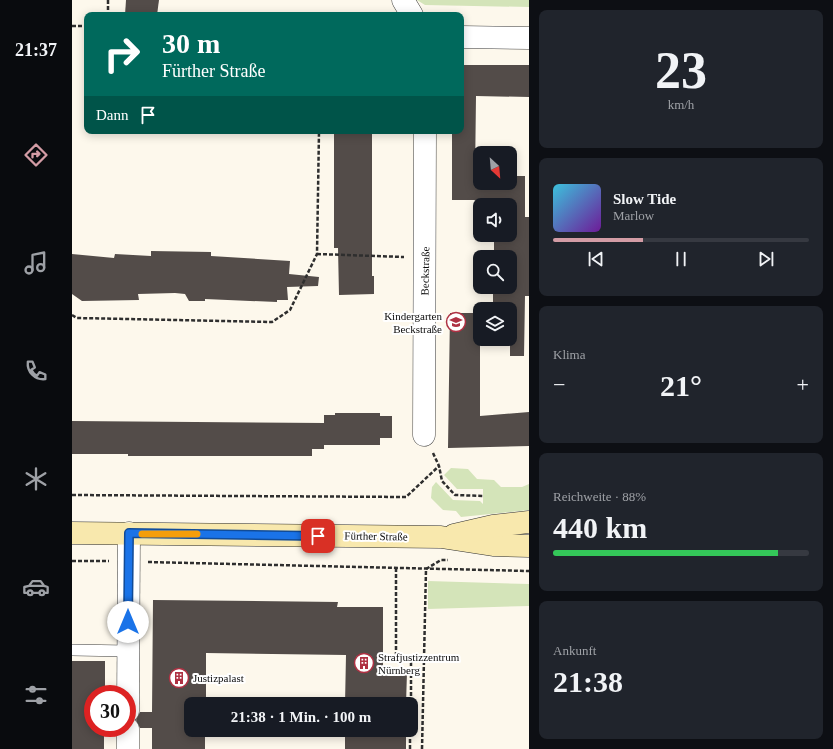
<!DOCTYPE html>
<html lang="de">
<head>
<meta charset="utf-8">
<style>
	body { margin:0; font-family:"Times New Roman",serif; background:#20242c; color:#f1f3f6; height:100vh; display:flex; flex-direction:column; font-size:15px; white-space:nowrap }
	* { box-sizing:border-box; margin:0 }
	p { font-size:13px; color:#9ea1a6 }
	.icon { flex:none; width:22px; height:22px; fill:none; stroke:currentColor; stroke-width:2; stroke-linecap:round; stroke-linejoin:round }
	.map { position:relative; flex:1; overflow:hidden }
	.sheet { display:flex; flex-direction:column; gap:10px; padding:10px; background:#0d0f14; width:304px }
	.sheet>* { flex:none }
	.guide { position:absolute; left:12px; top:12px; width:380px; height:122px; border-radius:8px; box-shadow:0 2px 10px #0003; background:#00695c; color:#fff; overflow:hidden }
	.needle { width:26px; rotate:154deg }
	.controls { position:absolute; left:401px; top:146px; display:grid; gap:8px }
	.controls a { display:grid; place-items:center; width:44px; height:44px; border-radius:8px; background:#171b24; box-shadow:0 2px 10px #0003; font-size:20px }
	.speed { position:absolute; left:12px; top:685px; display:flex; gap:8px; font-size:20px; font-weight:700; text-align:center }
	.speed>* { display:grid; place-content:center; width:52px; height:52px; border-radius:50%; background:#171b24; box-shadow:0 2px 10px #0003; line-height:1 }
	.speed .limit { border:6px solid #d22; background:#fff; color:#111 }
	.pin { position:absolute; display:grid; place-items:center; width:34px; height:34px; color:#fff; margin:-17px; border-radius:8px; box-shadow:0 2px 6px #0006 }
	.me { position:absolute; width:44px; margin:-22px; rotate:0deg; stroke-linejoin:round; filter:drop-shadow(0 0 3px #0008) }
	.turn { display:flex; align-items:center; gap:14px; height:84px; padding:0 12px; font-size:18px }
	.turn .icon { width:52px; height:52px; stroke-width:2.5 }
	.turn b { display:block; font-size:28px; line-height:34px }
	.then { display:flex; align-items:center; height:38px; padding:0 12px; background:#0003; gap:8px; font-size:15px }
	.big { font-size:30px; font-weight:700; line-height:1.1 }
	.sheet .widget { flex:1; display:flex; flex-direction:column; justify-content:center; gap:6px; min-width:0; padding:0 14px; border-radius:8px; background:#20242c }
	.sheet .dial { align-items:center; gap:0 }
	.dial b { font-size:52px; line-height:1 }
	.song { display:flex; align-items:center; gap:12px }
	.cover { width:48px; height:48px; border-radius:6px; background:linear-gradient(135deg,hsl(190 70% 55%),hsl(280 70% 35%)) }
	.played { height:4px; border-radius:2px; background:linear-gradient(90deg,#d39ca5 35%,#363941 35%) }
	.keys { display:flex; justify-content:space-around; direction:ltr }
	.heat { display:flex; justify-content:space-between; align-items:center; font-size:22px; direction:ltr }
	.charge { height:6px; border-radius:3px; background:linear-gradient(90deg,#34c759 88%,#363941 0) }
	.trip { position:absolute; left:112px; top:697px; width:234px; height:40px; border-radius:8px; background:#171b24; box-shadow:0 2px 10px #0003; font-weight:700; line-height:40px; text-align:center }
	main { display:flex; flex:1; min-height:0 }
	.tabs { display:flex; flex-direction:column; width:72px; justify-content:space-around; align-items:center; background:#090b0e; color:#9ea1a6 }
	.tabs .icon { width:28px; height:28px }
	.tabs .selected { color:#d39ca5 }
	.tabs b { font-size:18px; color:#f1f3f6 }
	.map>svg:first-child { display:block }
	.green { fill:#d4e4b9 }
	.building { fill:#534c49 }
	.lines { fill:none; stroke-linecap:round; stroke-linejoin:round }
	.lane-casing { stroke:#3f3f3f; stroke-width:12 }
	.street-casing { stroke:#3f3f3f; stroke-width:23 }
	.secondary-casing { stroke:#2e2e2e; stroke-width:23 }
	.path { stroke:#2e2e2e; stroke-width:2.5; stroke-dasharray:4 2; stroke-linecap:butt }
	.lane { stroke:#fff; stroke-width:11 }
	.street { stroke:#fff; stroke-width:22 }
	.secondary { stroke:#f8e8ad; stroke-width:22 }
	.route-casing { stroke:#114b97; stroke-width:10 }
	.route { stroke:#1a73e8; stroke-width:7 }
	.slow { stroke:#f59e0b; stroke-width:7 }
	.labels { text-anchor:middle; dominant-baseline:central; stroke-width:4; stroke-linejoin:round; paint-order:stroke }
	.street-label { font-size:11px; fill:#0c0c0c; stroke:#fff }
	.poi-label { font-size:11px; fill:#0c0c0c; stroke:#fff; text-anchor:start }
</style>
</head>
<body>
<main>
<nav class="tabs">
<b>21:37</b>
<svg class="icon selected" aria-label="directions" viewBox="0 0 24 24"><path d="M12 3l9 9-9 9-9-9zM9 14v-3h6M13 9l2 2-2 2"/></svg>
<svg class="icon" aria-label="music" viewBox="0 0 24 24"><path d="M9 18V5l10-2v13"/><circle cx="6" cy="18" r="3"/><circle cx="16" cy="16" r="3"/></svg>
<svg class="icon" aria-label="phone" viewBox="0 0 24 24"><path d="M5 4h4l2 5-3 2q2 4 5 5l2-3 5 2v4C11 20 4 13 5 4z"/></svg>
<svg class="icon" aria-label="climate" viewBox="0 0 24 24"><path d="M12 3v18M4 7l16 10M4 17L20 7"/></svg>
<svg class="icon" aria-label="car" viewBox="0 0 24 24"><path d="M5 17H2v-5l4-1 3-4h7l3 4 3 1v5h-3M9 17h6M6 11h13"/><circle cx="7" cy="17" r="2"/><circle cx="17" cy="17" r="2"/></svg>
<svg class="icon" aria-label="filters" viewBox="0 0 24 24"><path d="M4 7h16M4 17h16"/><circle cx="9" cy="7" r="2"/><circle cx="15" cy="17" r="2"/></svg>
</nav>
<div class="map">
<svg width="457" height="749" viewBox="0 0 457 749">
	<rect width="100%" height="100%" fill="#fdf8ec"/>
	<g class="green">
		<path d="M 345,0 L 457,0 L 457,7 L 353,5 Z"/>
		<path d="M 379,468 L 396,469 L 405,479 L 422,480 L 429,487 L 450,487 L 457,484 L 457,510 L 389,517 L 384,511 L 371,510 L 359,498 L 360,487 L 364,482 L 381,500 L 408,501 L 411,504 L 411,489 L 385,489 L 372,475 Z"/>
		<path d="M 356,581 L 457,584 L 457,606 L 356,609 Z"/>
	</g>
	<g class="building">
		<path d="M 54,0 L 87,0 L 85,15 L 53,15 Z"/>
		<path d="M 389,65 L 457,65 L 457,97 L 404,96 L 403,176 L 408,176 L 408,183 L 438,183 L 438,176 L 453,176 L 453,217 L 457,217 L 457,296 L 453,296 L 452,356 L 438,356 L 438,309 L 421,309 L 421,287 L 438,287 L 438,257 L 422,257 L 422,235 L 438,235 L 438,205 L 422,205 L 422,200 L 380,200 L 380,131 L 389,131 Z"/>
		<path d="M 262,131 L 300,131 L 300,276 L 302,276 L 302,294 L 267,295 L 266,248 L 262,248 Z"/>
		<path d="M 79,251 L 139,252 L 139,256 L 218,261 L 217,274 L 247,277 L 246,286 L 215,287 L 216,300 L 205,300 L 205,302 L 133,299 L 133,301 L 117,301 L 113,294 L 103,293 L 66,294 L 67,300 L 10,301 L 0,294 L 0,254 L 42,258 L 43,254 L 79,256 Z"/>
		<path d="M 378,313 L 408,313 L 408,416 L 457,412 L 457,446 L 376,448 Z"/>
		<path d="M 263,413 L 308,413 L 308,416 L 320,416 L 320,438 L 308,438 L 308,445 L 252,445 L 252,449 L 240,449 L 240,456 L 56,456 L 56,454 L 0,454 L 0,421 L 252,423 L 252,415 L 263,415 Z"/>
		<path d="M 81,600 L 266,602 L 265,607 L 311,607 L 311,671 L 335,672 L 334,704 L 273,704 L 274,655 L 134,653 L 134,704 L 119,704 L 119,730 L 133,730 L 133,749 L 80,749 L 80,728 L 68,728 L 64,720 L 68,712 L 80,712 Z"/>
		<path d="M 0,661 L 33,661 L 33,694 L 21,694 L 21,728 L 32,728 L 32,749 L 0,749 Z"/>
		<rect x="273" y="730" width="61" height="19"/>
	</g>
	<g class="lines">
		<defs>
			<path id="lane" d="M 0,650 L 56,651"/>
			<g id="street">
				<path d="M 331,0 L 340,15"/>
				<path d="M 389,37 L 457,38"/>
				<path d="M 352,435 L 353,131"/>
				<path d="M 56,711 L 57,533"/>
				<path d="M 56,749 L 56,729"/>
			</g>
			<g id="secondary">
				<path d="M 0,533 L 369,537 L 421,545 L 457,546"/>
				<path d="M 382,535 L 421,526 L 457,522"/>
			</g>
		</defs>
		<use href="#lane" class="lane-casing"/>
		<use href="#street" class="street-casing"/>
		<use href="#secondary" class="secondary-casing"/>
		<g class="path">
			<path d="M 36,0 L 36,15"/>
			<path d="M 0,26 L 15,26"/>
			<path d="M 245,254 L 332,257"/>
			<path d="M 0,315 L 5,318 L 200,322 L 218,310 L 245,254 L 247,131"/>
			<path d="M 361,453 L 367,466 L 370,481 L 383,495 L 411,496"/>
			<path d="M 0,495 L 334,497 L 367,466"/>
			<path d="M 0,561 L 37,561"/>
			<path d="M 76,562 L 457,571"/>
			<path d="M 324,568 L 324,658 L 339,659 L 339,704"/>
			<path d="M 338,749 L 338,730"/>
			<path d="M 350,749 L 354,569 L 369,560 L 376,560"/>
		</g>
		<use href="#lane" class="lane"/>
		<use href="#street" class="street"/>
		<use href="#secondary" class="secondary"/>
	</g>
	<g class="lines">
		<defs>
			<path id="route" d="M 56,622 L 57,533 L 246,536"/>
		</defs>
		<use href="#route" class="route-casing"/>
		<use href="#route" class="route"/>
		<path class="slow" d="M 70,534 L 125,534"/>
	</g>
	<defs>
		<symbol id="school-ring" viewBox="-11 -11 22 22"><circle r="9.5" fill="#fff" stroke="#af3143" stroke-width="1.5"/><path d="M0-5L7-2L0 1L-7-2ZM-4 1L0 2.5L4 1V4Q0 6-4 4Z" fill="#af3143"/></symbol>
		<symbol id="building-ring" viewBox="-11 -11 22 22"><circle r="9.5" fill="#fff" stroke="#af3143" stroke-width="1.5"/><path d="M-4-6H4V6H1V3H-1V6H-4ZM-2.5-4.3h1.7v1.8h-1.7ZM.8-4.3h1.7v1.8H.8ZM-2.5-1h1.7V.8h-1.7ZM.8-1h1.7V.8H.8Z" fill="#af3143"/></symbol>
	</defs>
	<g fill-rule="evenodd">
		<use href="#school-ring" x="373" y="311" width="22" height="22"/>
		<use href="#building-ring" x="281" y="652" width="22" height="22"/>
		<use href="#building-ring" x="96" y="667" width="22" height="22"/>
	</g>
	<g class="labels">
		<g class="street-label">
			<text transform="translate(353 271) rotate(-89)">Beckstraße</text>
			<text transform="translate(304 536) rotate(1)">Fürther Straße</text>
		</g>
		<g class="poi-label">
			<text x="370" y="316" text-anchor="end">Kindergarten<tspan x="370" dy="13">Beckstraße</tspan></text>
			<text x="306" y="657">Strafjustizzentrum<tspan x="306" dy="13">Nürnberg</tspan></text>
			<text x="121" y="678">Justizpalast</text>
		</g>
	</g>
</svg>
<div class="controls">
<a><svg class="needle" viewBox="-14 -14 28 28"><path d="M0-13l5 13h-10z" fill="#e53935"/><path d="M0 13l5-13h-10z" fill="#9ea1a6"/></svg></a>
<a><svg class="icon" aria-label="sound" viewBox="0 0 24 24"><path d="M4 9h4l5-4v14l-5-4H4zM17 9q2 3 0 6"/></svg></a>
<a><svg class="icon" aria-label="search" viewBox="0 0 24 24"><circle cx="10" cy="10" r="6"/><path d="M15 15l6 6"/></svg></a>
<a><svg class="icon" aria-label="layers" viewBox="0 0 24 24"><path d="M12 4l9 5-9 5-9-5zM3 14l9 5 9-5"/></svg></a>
</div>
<div class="speed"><div class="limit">30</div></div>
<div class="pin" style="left:246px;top:536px;background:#d93025"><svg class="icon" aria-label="arrive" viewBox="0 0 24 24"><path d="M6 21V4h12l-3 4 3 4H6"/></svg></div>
<svg class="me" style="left:56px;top:622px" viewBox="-20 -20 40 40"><circle r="19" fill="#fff"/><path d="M0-13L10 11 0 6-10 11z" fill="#1a73e8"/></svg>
<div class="trip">21:38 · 1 Min. · 100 m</div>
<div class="guide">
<div class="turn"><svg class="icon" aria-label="right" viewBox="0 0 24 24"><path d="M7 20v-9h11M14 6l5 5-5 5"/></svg><div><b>30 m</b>Fürther Straße</div></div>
<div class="then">Dann<svg class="icon" aria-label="arrive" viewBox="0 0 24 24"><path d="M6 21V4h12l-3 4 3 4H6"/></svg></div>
</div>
</div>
<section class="sheet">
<div class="widget dial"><b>23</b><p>km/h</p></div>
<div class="widget">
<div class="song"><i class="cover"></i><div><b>Slow Tide</b><p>Marlow</p></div></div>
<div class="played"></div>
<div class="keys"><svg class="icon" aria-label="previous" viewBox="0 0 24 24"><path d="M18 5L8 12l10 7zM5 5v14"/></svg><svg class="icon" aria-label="pause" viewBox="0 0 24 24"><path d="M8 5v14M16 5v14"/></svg><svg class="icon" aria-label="next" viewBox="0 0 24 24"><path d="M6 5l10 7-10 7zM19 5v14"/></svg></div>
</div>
<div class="widget"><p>Klima</p>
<div class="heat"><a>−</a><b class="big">21°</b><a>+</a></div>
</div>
<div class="widget"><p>Reichweite · 88%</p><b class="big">440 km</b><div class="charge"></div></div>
<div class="widget"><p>Ankunft</p><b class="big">21:38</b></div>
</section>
</main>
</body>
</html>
